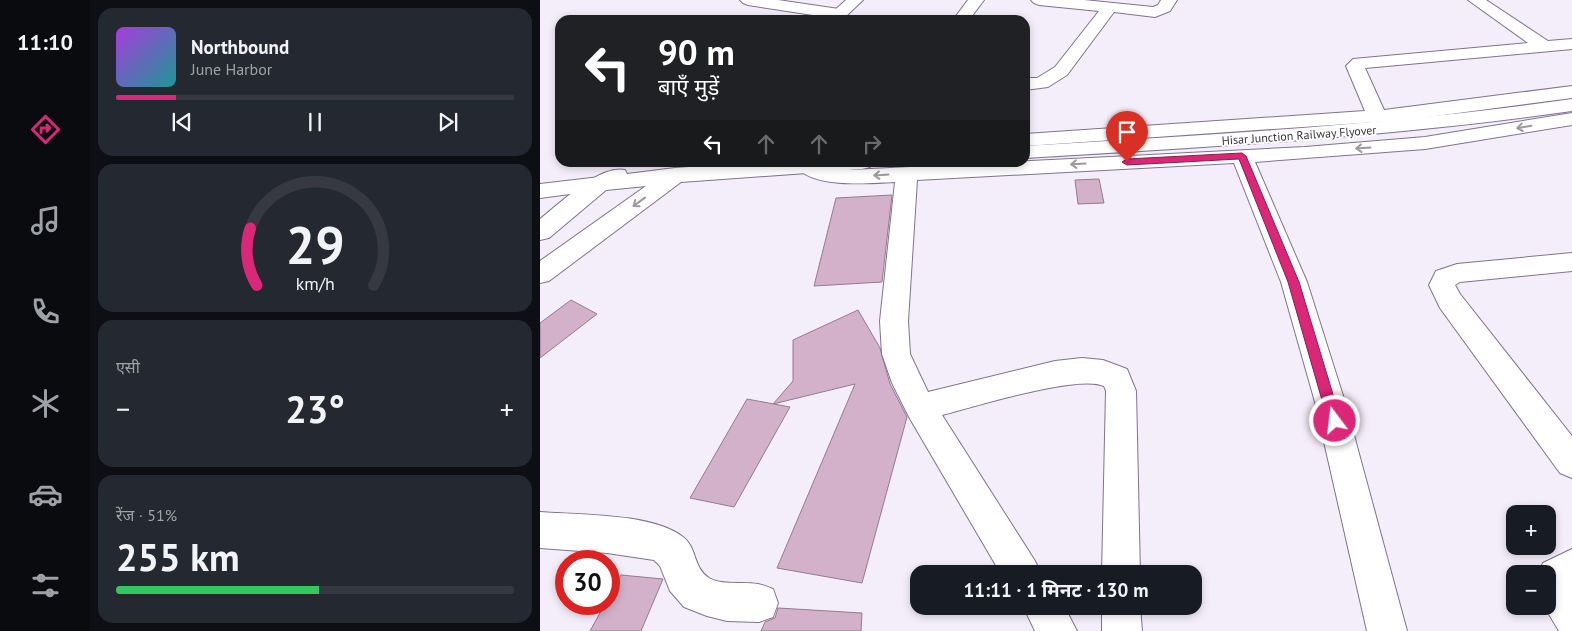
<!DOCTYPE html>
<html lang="hi">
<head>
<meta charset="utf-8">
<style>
	body { margin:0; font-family:"PT Sans","Noto Sans Devanagari",sans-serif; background:#242831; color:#f1f3f6; height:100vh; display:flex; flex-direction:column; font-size:19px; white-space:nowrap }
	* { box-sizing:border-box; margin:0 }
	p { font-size:16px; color:#9ea1a6 }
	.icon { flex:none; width:28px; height:28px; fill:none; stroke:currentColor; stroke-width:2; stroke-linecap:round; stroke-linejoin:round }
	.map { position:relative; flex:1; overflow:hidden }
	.side { display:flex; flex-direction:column; gap:8px; padding:8px; background:#0d0f14; width:450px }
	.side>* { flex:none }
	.guide { position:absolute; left:15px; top:15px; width:475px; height:152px; border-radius:15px; box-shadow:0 2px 8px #0003; background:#202124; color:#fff; overflow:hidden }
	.controls { position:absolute; left:966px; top:505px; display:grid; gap:10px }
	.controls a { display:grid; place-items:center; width:50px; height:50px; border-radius:10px; background:#171b24; box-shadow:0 2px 8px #0003; font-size:25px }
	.speed { position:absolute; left:15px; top:550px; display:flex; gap:10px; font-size:25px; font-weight:700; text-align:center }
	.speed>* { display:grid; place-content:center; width:65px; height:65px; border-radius:50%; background:#171b24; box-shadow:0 2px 8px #0003; line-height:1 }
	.speed .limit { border:8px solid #d22; background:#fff; color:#111 }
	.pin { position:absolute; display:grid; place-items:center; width:42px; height:42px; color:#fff; margin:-51px -21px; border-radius:50% 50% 50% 0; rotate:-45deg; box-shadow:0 0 5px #0007 }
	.pin .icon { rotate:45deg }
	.me { position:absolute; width:55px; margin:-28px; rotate:345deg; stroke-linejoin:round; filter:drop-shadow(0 0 4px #0008) }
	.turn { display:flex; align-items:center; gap:18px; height:105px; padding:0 20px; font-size:22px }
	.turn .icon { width:65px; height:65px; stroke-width:2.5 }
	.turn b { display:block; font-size:35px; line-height:42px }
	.lanes { display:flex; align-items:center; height:48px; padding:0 20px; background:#0003; justify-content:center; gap:25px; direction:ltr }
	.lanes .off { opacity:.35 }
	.big { font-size:38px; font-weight:700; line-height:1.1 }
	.side .tile { flex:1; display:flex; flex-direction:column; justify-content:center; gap:8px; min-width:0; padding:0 18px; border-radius:15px; background:#242831 }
	.side .dial { align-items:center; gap:0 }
	.dial svg { height:130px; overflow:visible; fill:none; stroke:#363941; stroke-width:7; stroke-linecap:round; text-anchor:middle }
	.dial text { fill:#f1f3f6; stroke:none }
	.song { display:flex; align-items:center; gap:15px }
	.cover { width:60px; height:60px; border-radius:8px; background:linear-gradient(135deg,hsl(280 70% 55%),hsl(180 70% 35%)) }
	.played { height:5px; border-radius:2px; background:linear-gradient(90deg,#db2777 15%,#363941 15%) }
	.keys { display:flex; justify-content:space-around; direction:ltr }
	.heat { display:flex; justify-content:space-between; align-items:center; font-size:28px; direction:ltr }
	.charge { height:8px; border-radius:4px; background:linear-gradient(90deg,#34c759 51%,#363941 0) }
	.trip { position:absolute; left:370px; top:565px; width:292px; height:50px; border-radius:15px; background:#171b24; box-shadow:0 2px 8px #0003; font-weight:700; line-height:50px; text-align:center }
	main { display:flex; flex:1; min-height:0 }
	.menu { display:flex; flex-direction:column; width:90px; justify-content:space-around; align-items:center; background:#090b0e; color:#9ea1a6 }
	.menu .icon { width:35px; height:35px }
	.menu .current { color:#db2777 }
	.menu b { font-size:22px; color:#f1f3f6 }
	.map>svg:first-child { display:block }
	.building { fill:#d3b1ca; stroke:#967a8f }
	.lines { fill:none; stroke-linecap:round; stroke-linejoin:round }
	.minor-casing { stroke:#81738f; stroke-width:2 }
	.major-casing { stroke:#81738f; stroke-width:2 }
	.minor { fill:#fff; fill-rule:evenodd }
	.major { fill:#fff; fill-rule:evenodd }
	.oneway { stroke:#9d9aa0 }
	.route { fill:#db2777; stroke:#8e194d }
	.labels { text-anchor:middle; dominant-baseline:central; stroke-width:4; stroke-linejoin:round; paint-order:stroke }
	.far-street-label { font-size:12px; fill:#3b3541; stroke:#fff }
</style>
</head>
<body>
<main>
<nav class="menu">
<b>11:10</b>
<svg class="icon current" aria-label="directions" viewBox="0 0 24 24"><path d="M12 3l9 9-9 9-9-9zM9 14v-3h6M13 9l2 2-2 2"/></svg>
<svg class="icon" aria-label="music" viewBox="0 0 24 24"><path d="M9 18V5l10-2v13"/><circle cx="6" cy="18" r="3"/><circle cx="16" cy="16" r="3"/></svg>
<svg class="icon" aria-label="phone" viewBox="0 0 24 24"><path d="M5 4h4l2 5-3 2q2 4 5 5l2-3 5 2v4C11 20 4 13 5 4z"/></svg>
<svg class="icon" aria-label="climate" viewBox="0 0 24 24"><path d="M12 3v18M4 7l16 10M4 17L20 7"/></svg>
<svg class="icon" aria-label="car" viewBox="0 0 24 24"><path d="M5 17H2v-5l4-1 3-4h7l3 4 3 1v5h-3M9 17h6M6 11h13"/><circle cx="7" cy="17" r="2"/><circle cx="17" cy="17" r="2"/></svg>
<svg class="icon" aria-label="filters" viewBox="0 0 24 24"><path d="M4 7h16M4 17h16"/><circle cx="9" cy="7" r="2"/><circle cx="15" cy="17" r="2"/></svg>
</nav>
<section class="side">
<div class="tile">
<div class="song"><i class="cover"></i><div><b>Northbound</b><p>June Harbor</p></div></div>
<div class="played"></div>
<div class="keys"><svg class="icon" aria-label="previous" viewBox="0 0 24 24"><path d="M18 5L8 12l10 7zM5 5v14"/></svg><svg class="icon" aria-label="pause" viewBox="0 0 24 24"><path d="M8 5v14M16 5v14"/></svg><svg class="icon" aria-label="next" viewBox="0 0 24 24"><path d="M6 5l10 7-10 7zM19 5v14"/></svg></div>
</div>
<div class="tile dial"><svg viewBox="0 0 100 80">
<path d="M14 69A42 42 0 1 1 86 69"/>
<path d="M14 69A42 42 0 0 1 10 34" stroke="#db2777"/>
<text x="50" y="56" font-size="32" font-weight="700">29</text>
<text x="50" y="72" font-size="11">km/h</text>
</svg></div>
<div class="tile"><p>एसी</p>
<div class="heat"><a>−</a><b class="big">23°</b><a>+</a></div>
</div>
<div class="tile"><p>रेंज · 51%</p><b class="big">255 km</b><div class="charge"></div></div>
</section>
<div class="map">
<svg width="1032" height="631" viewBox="0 0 1032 631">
	<rect width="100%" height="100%" fill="#f4edfa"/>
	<g class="building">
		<path d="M 559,179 L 564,203 L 538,204 L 535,180 Z"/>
		<path d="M 352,195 L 342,282 L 274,286 L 296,198 Z"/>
		<path d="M 31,300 L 57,314 L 0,358 L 0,323 Z"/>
		<path d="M 318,310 L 340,348 L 350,384 L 367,417 L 322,583 L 237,568 L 315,384 L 233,404 L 253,381 L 253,340 Z"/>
		<path d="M 207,399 L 250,407 L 194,507 L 150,498 Z"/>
		<path d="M 81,575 L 123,579 L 101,631 L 50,631 L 65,604 L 69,604 L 69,597 Z"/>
		<path d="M 238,608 L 322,613 L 321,631 L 221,631 L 225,622 L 235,618 Z"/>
	</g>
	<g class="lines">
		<defs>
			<g id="minor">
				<path d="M 200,0 L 238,0 L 299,9 L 305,11 L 307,14 L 305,17 L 299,19 L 208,5 L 203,3 Z"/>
				<path d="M 428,0 L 444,0 L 429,20 L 413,20 Z"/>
				<path d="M 491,0 L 544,0 L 613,7 L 618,5 L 621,0 L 637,0 L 630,11 L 615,17 L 574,12 L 527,75 L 508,87 L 485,90 L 485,78 L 497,78 L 515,67 L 559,11 L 499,5 L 494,3 Z"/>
				<path d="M 928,0 L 946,0 L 1008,41 L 1032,39 L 1032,49 L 825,68 L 844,110 L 1032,86 L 1032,98 L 865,120 L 485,146 L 485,134 L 825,111 L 806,66 L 813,59 L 988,43 Z"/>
				<path d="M 1032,113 L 1032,125 L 885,149 L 715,162 L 767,282 L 805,402 L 867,631 L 827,631 L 775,402 L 741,282 L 694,163 L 377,180 L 368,321 L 370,354 L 388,392 L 515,361 L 542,358 L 563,360 L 587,369 L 596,391 L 600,574 L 562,574 L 566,391 L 564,386 C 538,374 434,407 402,415 L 495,561 L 501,574 L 461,574 L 369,417 L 352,383 L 342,354 L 340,321 L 355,182 C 330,183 272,189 256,166 L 259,162 C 277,162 293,168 311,170 L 765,147 L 885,137 Z"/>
				<path d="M 60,177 L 68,179 L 71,184 L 68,189 L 0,198 L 0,184 Z"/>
				<path d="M 1032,253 L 1032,271 L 920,282 L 915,285 L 920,294 L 1032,436 L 1032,478 L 1020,473 L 900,308 L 889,285 L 896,271 L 917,264 Z"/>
				<path d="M 0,512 C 38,515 113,513 143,537 C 157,547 153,568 169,578 C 183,586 203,581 218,584 C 223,585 228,587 233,589 L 238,603 L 233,617 L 219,622 L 187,621 L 167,616 L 144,607 L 130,591 L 120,566 L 114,560 L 67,553 L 0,548 Z"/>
				<path d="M 1032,549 L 1032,631 L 1019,631 L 1004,606 L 1008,606 L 1008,574 L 998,574 L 1003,563 Z"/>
				<path d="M 483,606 L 524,606 L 537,631 L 495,631 Z"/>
				<path d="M 562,606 L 600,606 L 602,631 L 562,631 Z"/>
			</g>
			<g id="major">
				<path d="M 306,0 L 323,0 L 302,20 L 284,20 Z"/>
				<path d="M 1032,99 L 1032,111 C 850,137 668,147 485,158 L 485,146 C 668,135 850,125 1032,99 Z"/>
				<path d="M 218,162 L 332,162 L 330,167 L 322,169 L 141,182 L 9,281 L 0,283 L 0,261 L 106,186 L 66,190 L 9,238 L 0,240 L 0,219 C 19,204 60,164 85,170 L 87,174 L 135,168 Z"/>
			</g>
		</defs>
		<use href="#minor" class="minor-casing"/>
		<use href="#major" class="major-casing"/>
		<use href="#minor" class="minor"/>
		<use href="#major" class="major"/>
	</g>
	<defs><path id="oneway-shaft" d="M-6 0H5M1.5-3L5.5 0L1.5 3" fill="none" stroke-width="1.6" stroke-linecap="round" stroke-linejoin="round" transform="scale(1.25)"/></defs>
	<g class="oneway">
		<use href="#oneway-shaft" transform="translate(984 127) rotate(171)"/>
		<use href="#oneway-shaft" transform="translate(823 148) rotate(176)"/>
		<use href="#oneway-shaft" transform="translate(538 164) rotate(177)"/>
		<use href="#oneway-shaft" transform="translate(341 175) rotate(176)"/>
		<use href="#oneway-shaft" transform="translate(99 202) rotate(144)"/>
	</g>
	<path class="route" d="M 702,153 L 706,156 L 759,282 L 801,421 L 799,425 L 795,427 L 790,425 L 788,421 L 748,282 L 699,159 L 587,165 L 582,162 L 587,159 Z"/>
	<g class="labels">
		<g class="far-street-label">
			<text transform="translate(759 135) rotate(-4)">Hisar Junction Railway Flyover</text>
		</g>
	</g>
</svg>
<div class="controls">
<a>+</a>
<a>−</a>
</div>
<div class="speed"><div class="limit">30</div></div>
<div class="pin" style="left:587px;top:162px;background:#d93025"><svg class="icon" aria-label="arrive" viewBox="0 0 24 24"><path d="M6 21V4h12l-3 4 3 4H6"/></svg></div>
<svg class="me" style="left:795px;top:421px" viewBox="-20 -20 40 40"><circle r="17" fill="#db2777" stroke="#fff" stroke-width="3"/><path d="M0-11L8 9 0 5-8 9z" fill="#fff"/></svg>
<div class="trip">11:11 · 1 मिनट · 130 m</div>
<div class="guide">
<div class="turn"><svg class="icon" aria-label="left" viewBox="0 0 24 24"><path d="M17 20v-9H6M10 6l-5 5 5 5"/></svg><div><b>90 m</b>बाएँ मुड़ें</div></div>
<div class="lanes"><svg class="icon" aria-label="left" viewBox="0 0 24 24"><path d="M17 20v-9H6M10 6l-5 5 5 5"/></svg><svg class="icon off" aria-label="ahead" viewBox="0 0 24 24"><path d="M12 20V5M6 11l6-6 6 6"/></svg><svg class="icon off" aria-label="ahead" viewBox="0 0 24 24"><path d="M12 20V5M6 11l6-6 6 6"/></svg><svg class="icon off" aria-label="right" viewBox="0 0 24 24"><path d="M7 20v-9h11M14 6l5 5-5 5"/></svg></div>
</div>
</div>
</main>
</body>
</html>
